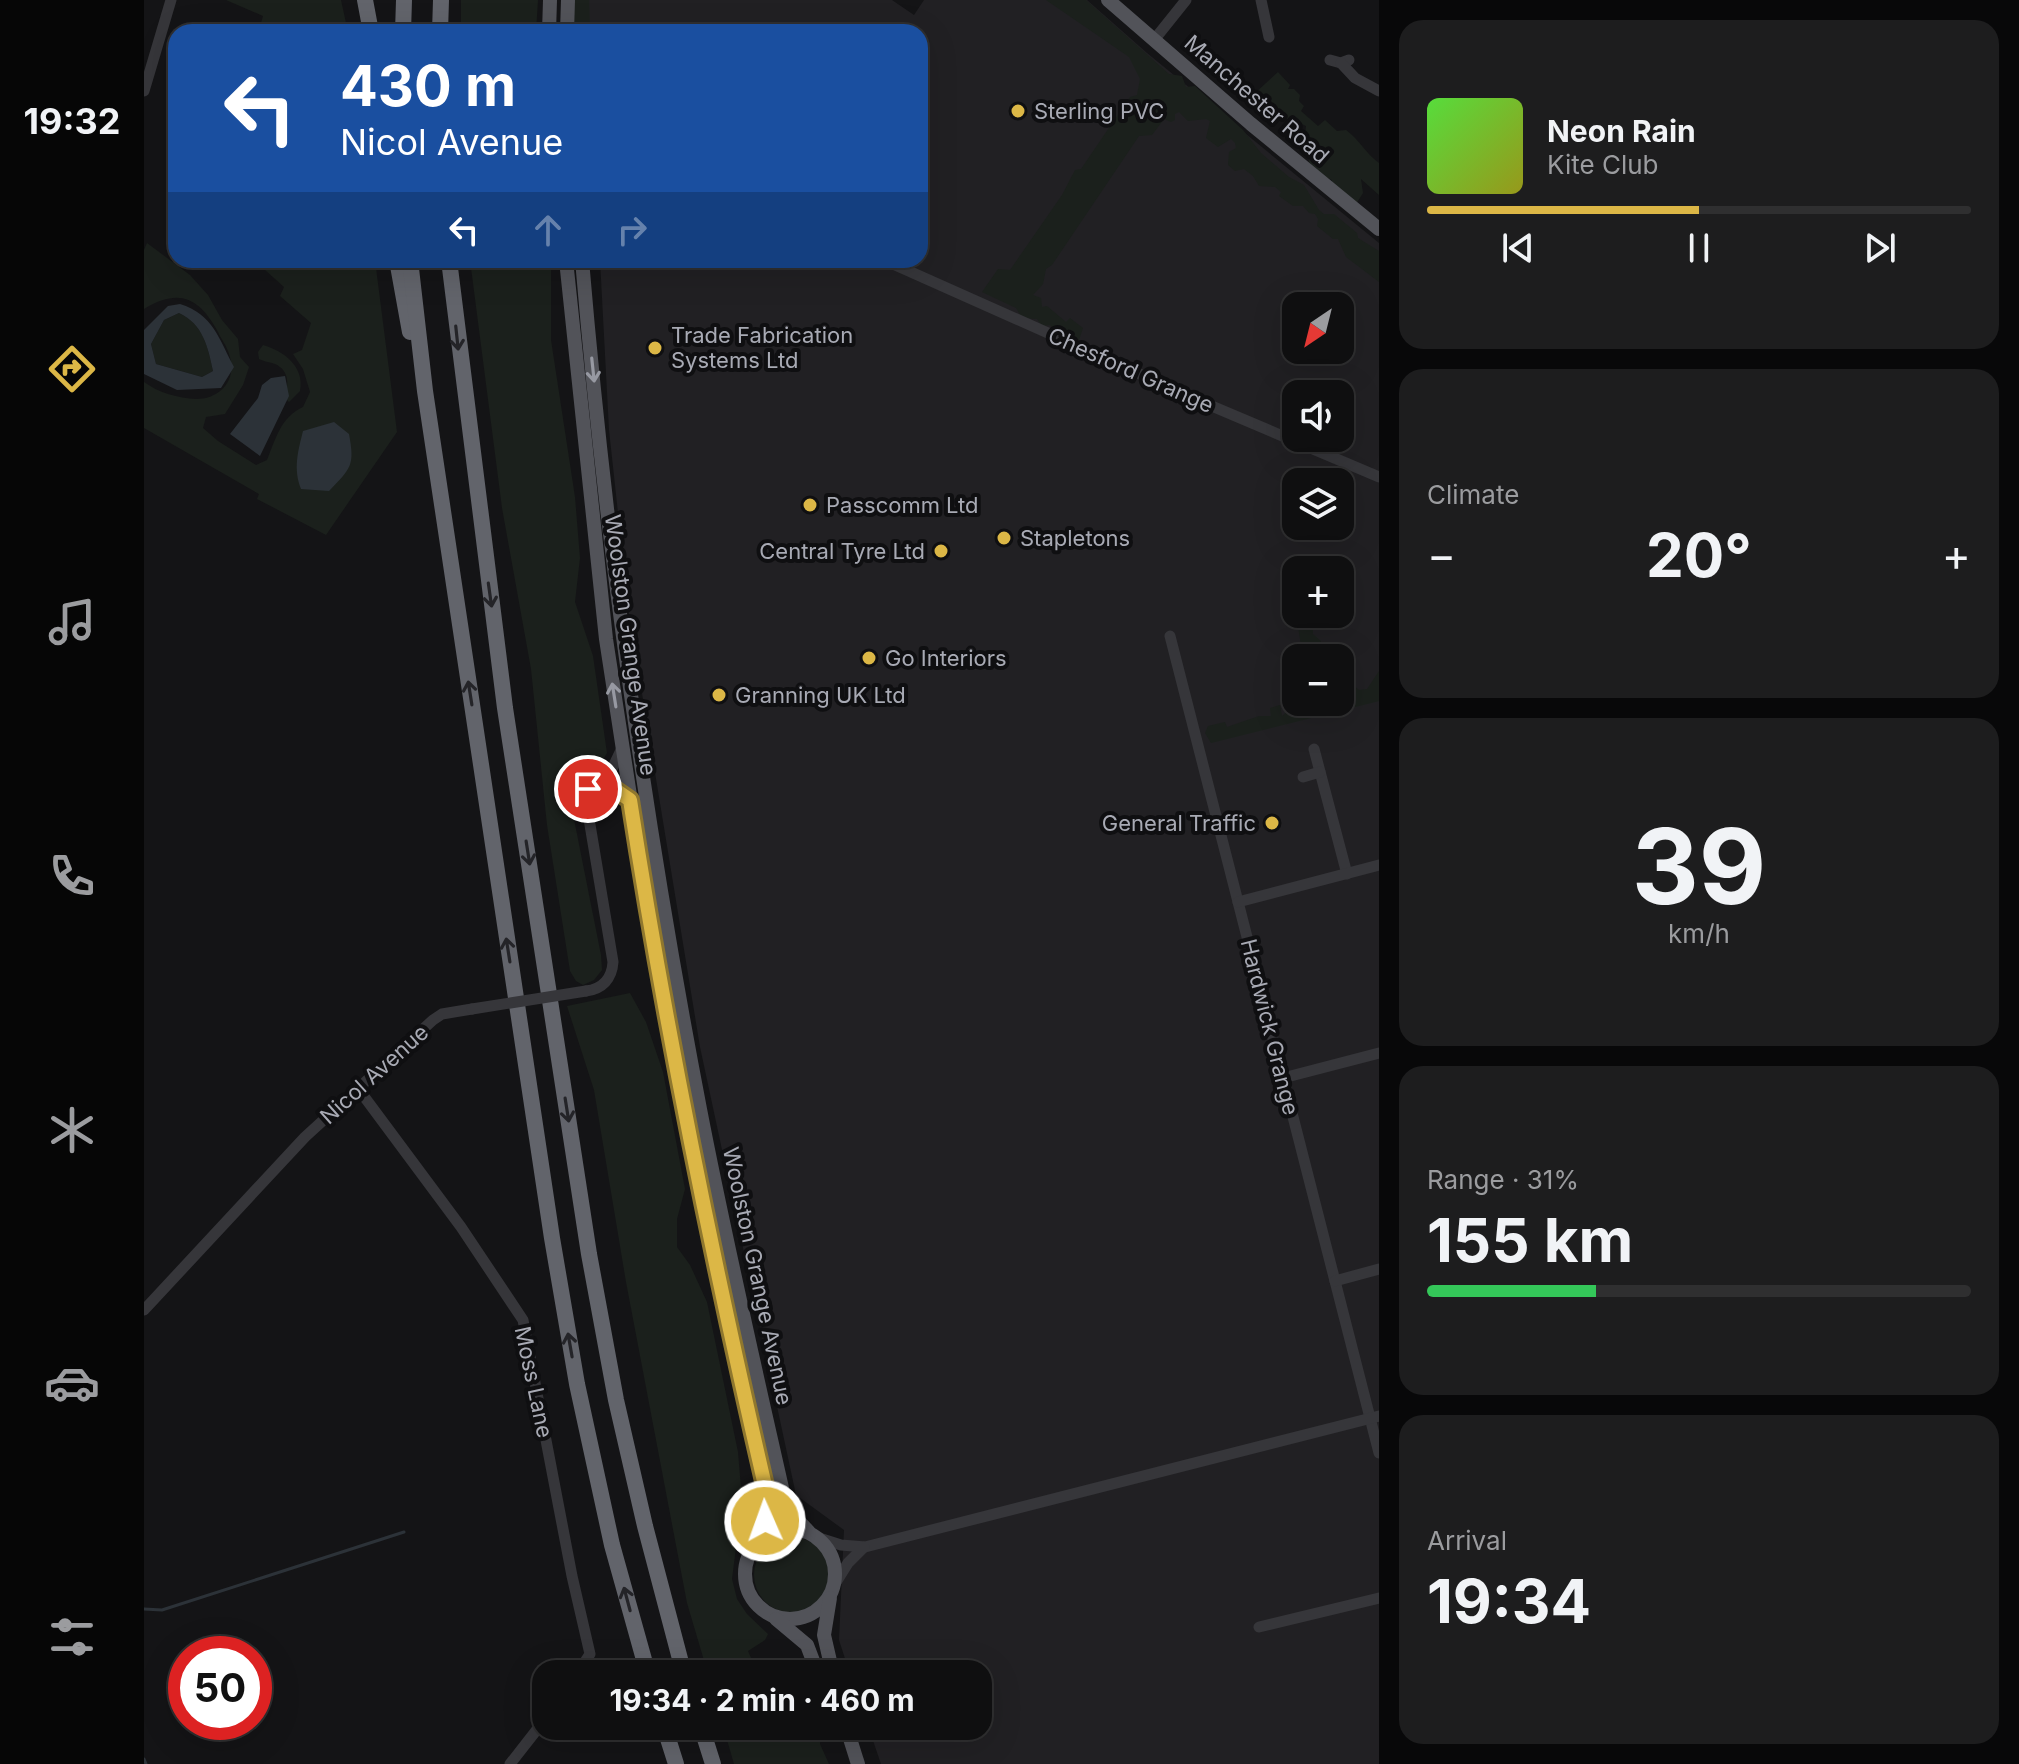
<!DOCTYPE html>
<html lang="en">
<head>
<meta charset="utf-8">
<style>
	body { margin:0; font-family:Inter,sans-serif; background:#1d1d1e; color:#f1f3f6; height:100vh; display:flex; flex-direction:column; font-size:30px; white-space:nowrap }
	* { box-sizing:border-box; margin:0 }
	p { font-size:26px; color:#9b9c9f }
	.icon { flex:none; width:44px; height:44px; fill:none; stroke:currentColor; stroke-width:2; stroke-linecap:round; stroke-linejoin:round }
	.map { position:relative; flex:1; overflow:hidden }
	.details { display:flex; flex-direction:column; gap:20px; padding:20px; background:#080809; width:640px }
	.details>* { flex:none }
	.top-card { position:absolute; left:24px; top:24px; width:760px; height:244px; border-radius:24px; box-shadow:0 8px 32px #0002,0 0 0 2px #2f2f30; background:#1a4fa0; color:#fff; overflow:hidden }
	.needle { width:52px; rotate:215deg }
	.buttons { position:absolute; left:1138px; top:292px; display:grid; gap:16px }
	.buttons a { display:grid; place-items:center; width:72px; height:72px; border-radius:16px; background:#0f0f10; box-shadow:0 8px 32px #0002,0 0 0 2px #2f2f30; font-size:40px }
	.speed { position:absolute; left:24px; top:1636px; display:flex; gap:16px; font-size:40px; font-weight:700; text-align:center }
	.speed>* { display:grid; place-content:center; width:104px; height:104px; border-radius:50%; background:#0f0f10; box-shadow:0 8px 32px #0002,0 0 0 2px #2f2f30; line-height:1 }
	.speed .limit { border:12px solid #d22; background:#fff; color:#111 }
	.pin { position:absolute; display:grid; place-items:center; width:68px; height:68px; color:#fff; margin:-34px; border:4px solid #fff; border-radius:50%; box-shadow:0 2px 8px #0007 }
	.me { position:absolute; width:88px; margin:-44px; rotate:358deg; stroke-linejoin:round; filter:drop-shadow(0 0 6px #0008) }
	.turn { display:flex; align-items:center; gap:28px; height:168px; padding:0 40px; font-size:36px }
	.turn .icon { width:104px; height:104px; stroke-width:2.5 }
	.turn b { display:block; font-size:56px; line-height:68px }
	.lanes { display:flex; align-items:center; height:76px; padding:0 40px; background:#0003; justify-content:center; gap:40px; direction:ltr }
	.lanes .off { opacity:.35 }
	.big { font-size:60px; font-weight:700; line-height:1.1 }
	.details .card { flex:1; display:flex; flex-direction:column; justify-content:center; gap:12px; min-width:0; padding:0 28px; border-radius:24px; background:#1d1d1e }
	.details .dial { align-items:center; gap:0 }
	.dial b { font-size:104px; line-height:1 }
	.song { display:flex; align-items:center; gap:24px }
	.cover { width:96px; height:96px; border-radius:12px; background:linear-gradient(135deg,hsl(110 70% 55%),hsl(60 70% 35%)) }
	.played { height:8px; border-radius:4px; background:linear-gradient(90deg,#dcb746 50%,#2f2f30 50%) }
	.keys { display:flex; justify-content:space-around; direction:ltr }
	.heat { display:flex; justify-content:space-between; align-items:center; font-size:44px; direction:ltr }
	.charge { height:12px; border-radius:6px; background:linear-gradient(90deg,#34c759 31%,#2f2f30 0) }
	.trip { position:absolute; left:388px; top:1660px; width:460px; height:80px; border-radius:24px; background:#0f0f10; box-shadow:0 8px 32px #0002,0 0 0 2px #2f2f30; font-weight:700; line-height:80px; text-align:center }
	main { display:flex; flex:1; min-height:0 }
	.tabs { display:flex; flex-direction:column; width:144px; justify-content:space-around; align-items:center; background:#060606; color:#9b9c9f }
	.tabs .icon { width:56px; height:56px }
	.tabs .on { color:#dcb746 }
	.tabs b { font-size:36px; color:#f1f3f6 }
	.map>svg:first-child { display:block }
	.built { fill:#212023; fill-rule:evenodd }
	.green { fill:#1b201c }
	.water { fill:#2c3238; fill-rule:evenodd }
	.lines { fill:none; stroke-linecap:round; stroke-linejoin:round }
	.stream { stroke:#2c3238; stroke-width:3 }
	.minor { stroke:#36363a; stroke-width:11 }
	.major { stroke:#525359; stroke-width:14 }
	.highway { stroke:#62646b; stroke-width:16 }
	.minor-bridge { stroke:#36363a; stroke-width:11 }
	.oneway { stroke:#242428 }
	.oneway2 { stroke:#9799a2 }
	.route-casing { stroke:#8f772e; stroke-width:20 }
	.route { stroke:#dcb746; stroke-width:14 }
	.poi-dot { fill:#dcb746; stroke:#0f0f11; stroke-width:3 }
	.labels { text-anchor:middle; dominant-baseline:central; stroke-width:8; stroke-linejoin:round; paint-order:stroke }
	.street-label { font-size:22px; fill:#a8aab4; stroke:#0f0f11 }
	.poi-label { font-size:22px; fill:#a8aab4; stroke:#0f0f11; text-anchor:start }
</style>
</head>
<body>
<main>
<nav class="tabs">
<b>19:32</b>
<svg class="icon on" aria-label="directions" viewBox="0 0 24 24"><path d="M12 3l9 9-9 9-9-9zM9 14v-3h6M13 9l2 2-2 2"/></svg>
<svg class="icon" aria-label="music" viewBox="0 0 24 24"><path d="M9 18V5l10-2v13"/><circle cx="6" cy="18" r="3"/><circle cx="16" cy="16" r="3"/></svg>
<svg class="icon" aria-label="phone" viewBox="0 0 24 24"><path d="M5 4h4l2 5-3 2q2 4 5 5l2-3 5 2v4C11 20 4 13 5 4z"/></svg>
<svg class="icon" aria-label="climate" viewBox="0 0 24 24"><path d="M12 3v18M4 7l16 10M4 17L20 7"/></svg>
<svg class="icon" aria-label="car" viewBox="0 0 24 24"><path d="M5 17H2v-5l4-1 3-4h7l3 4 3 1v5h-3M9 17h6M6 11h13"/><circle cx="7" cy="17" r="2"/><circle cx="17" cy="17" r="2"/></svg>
<svg class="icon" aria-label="filters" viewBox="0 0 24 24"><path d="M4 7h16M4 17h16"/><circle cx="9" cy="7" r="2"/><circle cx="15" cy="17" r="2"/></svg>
</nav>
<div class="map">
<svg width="1235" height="1764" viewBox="0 0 1235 1764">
	<rect width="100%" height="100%" fill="#141416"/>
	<path class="built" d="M 438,0 L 748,0 L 770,15 L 780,0 L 943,0 L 1003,53 L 1235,243 L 1235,1764 L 737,1764 L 724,1726 L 834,1726 L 834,1674 L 706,1674 L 695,1640 L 700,1530 L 652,1495 L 556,1047 L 485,614 L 465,430 L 456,260 L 776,260 L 776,32 L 436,32 ZM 1152,306 L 1196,306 L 1196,350 L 1152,350 ZM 1152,394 L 1196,394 L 1196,438 L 1152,438 ZM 1152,482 L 1196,482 L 1196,526 L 1152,526 ZM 1152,570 L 1196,570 L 1196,614 L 1152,614 ZM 1152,658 L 1196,658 L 1196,702 L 1152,702 Z"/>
	<g class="green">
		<path d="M 82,0 L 197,0 L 204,32 L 137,32 L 117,23 L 119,16 Z"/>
		<path d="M 317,0 L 394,0 L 392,32 L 317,32 Z"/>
		<path d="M 430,0 L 445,0 L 446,32 L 430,32 Z"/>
		<path d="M 902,0 L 942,0 L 1025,74 L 1038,76 L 1042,87 L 1051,86 L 1099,130 L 1117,153 L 1145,177 L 1160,185 L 1175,210 L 1180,214 L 1190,214 L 1213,233 L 1214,238 L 1235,251 L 1235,282 L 1202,257 L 1194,239 L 1189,239 L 1173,226 L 1174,219 L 1171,214 L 1165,213 L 1159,206 L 1149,206 L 1135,196 L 1137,192 L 1131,187 L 1115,186 L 1109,176 L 1100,169 L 1091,171 L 1084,165 L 1085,152 L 1092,148 L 1091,143 L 1087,139 L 1074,147 L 1062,138 L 1066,121 L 1062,119 L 1044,121 L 1035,112 L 1031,114 L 1031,120 L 1027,122 L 1020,119 L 1008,135 L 995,136 L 908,265 L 902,269 L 899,284 L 889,295 L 897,298 L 898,307 L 903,306 L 922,322 L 926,318 L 939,328 L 935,340 L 929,340 C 924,331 920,329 910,330 L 906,325 L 898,326 L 893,319 L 878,318 L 872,308 L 838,292 L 854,269 L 866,270 L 918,195 L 931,170 L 937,169 L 986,97 L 993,95 L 996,79 L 985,57 Z"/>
		<path d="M 1134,72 L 1146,85 L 1144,89 L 1150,89 L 1156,95 L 1155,101 L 1160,106 L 1157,111 L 1174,126 L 1181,120 L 1193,131 L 1202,130 C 1216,140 1221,153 1235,163 L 1235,195 L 1217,179 L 1219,193 L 1212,204 L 1186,188 L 1188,180 L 1174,174 L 1165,162 L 1166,156 L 1160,145 L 1162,126 L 1148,119 L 1138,119 L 1133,114 L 1121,111 L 1124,101 L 1118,96 L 1113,98 L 1110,94 Z"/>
		<path d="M 3,243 L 46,275 L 64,295 L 78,320 L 94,339 L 96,357 L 105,367 L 99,385 L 81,414 L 62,417 L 59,428 L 74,441 L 112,465 L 123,460 C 132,438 137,417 159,407 L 166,392 L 159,369 L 149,354 L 158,350 L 167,323 L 136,296 L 140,287 L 110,260 L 231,260 L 253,432 L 182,535 L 113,499 L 115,494 L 0,428 L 0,382 C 15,393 34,398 52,399 C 77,399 94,379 85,354 C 83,346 77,339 74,332 C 55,297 35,288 0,309 L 0,250 Z"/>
		<path d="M 326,260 L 407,260 L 407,340 L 431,497 L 436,558 L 431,602 L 449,656 L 463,753 L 452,772 L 433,778 L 425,794 L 457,955 L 458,970 L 450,980 L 439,985 L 432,981 L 426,971 L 403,825 L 387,669 L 358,508 Z"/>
		<path d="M 35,313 C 59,324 64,347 69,371 L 58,377 L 12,364 L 7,344 L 20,320 Z"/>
		<path d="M 119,345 C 140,351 161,367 156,391 L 145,402 L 140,397 C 146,384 145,368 128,363 C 124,362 119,361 115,359 L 114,352 Z"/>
		<path d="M 1165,615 L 1169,622 L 1169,634 L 1177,641 L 1175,646 L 1180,651 L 1180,658 L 1159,658 L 1153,620 Z"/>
		<path d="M 1235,671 L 1235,701 L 1067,743 L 1061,733 L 1064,726 L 1081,722 L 1083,727 L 1115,716 L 1127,716 L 1126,708 L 1136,705 L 1138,716 L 1147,708 L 1156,707 L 1158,702 L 1196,702 L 1196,677 L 1205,681 L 1215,690 L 1223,689 Z"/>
		<path d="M 486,993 L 502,1022 L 519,1072 L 541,1189 L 533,1219 L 533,1247 L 546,1265 L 563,1302 L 594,1452 L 598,1500 L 588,1579 L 593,1599 L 603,1614 L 624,1634 L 621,1640 L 604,1651 L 614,1674 L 564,1674 L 543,1603 L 482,1282 L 450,1090 L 423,1006 Z"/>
		<circle cx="648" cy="1575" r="38"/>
		<path d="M 579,1726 L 678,1726 L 676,1744 L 685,1764 L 590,1764 Z"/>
	</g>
	<g class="water">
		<path d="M 36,304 C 69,314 75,339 90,367 L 77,388 L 33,390 L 0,374 L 0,330 L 24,306 ZM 35,313 C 59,324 64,347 69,371 L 58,377 L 12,364 L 7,344 L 20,320 Z"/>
		<path d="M 141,376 L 145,396 L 116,456 L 86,434 L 114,398 L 118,385 L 127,378 Z"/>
		<path d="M 190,422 L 205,434 C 211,466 207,468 185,491 L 157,489 C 149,469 154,451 159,431 Z"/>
	</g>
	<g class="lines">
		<g class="stream">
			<path d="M 0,1609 L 18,1610 L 260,1532"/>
			<path d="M 0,1759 L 2,1764"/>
		</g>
		<g class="minor">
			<path d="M 1117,0 L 1125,37"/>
			<path d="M 1010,40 L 1042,0"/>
			<path d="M 1186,60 L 1197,63 L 1205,60"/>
			<path d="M 1197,63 L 1211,78 L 1235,91"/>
			<path d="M 0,91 L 27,0"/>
			<path d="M 740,260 L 1063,404 L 1235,477"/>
			<path d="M 1026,636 L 1235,1453"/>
			<path d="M 1170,749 L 1203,874"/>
			<path d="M 1159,777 L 1176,772"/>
			<path d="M 457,780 L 486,800"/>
			<path d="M 1094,902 L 1235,865"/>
			<path d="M 442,991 C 458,989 468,979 469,962 L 441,795 L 449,784 L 469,767 L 478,748"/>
			<path d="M 1139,1078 L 1235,1053"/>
			<path d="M 213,1087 L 317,1227 L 379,1320 L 428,1576 L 446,1654 L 433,1674"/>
			<path d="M 1191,1281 L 1235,1269"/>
			<path d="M 0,1310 L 161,1137 L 289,1020 L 298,1014 L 328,1009"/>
			<path d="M 672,1537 L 697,1545 L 721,1547 L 1235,1416"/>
			<path d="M 689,1587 L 704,1563 L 720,1547"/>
			<path d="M 1115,1627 L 1235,1598"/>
			<path d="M 366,1764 L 402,1718"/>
		</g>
		<g class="major">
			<path d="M 964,0 L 1107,124 L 1235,229"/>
			<path d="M 405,32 L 406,0"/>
			<path d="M 423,32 L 424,0"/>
			<path d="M 422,260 L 462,639 L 497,867 L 537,1094 L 568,1249 L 623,1500 L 621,1521 L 608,1548"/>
			<path d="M 438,260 C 462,545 502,828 556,1109 C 581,1239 611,1368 640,1497 L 648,1514 L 665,1532"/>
			<circle cx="646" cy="1574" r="45"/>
			<path d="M 686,1598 L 680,1635 L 689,1674"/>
			<path d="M 632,1619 L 663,1645 L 674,1674"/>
			<path d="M 702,1726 L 714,1764"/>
		</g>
		<g class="highway">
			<path d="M 221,0 L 227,32"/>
			<path d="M 259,32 L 260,0"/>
			<path d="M 296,32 L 297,0"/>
			<path d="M 253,260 L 266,332"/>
			<path d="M 266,260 L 281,391 L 408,1238 L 433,1384 L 468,1545 L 504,1674"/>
			<path d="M 305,260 L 361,708 L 445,1254 L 472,1400 L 501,1526 L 540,1674"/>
			<path d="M 520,1726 L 532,1764"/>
			<path d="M 557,1726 L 569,1764"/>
		</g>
		<path class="minor-bridge" d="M 328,1009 L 442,991"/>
	</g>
	<defs><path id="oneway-shaft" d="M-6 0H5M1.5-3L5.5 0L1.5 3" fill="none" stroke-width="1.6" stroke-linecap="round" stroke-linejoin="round" transform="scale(2)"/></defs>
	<g class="oneway">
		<use href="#oneway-shaft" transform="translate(313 338) rotate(84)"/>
		<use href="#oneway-shaft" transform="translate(346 595) rotate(82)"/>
		<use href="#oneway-shaft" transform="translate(326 693) rotate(-99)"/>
		<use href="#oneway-shaft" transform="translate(384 853) rotate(81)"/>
		<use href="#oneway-shaft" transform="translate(364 950) rotate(-99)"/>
		<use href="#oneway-shaft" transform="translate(423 1110) rotate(81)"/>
		<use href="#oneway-shaft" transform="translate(426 1345) rotate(-100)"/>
		<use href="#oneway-shaft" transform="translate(483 1599) rotate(-105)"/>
	</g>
	<g class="oneway2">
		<use href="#oneway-shaft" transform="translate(449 370) rotate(84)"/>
		<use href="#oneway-shaft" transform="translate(470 695) rotate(-99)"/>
	</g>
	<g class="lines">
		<defs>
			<path id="route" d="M 444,789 L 457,780 L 486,800 C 522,1032 569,1261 622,1490 L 623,1500 L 621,1521"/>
		</defs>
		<use href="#route" class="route-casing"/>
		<use href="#route" class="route"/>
	</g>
	<g class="poi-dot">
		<circle cx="874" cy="111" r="8"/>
		<circle cx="511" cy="348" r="8"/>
		<circle cx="666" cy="505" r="8"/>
		<circle cx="860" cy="538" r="8"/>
		<circle cx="797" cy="551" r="8"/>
		<circle cx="725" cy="658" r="8"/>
		<circle cx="575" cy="695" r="8"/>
		<circle cx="1128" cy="823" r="8"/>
	</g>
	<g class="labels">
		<g class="street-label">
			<text transform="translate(1113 99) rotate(41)">Manchester Road</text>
			<text transform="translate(987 370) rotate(24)">Chesford Grange</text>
			<text transform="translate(487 645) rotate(82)">Woolston Grange Avenue</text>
			<text transform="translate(1126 1027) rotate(76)">Hardwick Grange</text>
			<text transform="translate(230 1074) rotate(-42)">Nicol Avenue</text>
			<text transform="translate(614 1276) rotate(78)">Woolston Grange Avenue</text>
			<text transform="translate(390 1382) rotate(78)">Moss Lane</text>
		</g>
		<g class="poi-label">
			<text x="890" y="111">Sterling PVC</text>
			<text x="527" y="335">Trade Fabrication<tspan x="527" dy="25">Systems Ltd</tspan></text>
			<text x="682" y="505">Passcomm Ltd</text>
			<text x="876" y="538">Stapletons</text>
			<text x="781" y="551" text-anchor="end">Central Tyre Ltd</text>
			<text x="741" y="658">Go Interiors</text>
			<text x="591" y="695">Granning UK Ltd</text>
			<text x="1112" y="823" text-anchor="end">General Traffic</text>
		</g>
	</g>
</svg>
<div class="buttons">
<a><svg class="needle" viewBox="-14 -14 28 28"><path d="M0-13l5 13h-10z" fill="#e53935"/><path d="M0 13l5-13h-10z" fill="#9b9c9f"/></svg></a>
<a><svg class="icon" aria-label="sound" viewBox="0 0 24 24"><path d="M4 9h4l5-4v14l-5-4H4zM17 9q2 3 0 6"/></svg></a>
<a><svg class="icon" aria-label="layers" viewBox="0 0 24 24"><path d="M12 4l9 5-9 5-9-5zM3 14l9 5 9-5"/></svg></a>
<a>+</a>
<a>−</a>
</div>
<div class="speed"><div class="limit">50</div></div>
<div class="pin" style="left:444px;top:789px;background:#d93025"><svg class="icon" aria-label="arrive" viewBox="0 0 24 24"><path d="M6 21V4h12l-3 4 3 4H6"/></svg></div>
<svg class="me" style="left:621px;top:1521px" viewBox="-20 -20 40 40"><circle r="17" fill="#dcb746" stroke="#fff" stroke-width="3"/><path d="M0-11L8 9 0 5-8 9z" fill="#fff"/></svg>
<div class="trip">19:34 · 2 min · 460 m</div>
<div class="top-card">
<div class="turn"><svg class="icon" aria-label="left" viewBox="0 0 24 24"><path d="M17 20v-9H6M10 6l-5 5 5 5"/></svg><div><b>430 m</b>Nicol Avenue</div></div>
<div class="lanes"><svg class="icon" aria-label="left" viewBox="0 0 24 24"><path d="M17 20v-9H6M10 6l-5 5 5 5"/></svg><svg class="icon off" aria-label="ahead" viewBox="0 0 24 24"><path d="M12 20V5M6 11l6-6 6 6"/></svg><svg class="icon off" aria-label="right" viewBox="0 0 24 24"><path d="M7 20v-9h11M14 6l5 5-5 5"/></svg></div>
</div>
</div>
<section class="details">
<div class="card">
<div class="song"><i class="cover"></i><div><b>Neon Rain</b><p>Kite Club</p></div></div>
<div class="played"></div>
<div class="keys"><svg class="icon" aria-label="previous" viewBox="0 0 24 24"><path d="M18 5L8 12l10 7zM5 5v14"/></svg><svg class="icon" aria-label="pause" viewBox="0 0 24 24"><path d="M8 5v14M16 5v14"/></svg><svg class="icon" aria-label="next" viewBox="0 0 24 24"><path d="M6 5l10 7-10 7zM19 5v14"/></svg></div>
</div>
<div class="card"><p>Climate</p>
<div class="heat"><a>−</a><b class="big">20°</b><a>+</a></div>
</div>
<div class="card dial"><b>39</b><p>km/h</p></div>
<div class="card"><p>Range · 31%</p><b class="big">155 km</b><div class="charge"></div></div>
<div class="card"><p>Arrival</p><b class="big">19:34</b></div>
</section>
</main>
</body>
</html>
